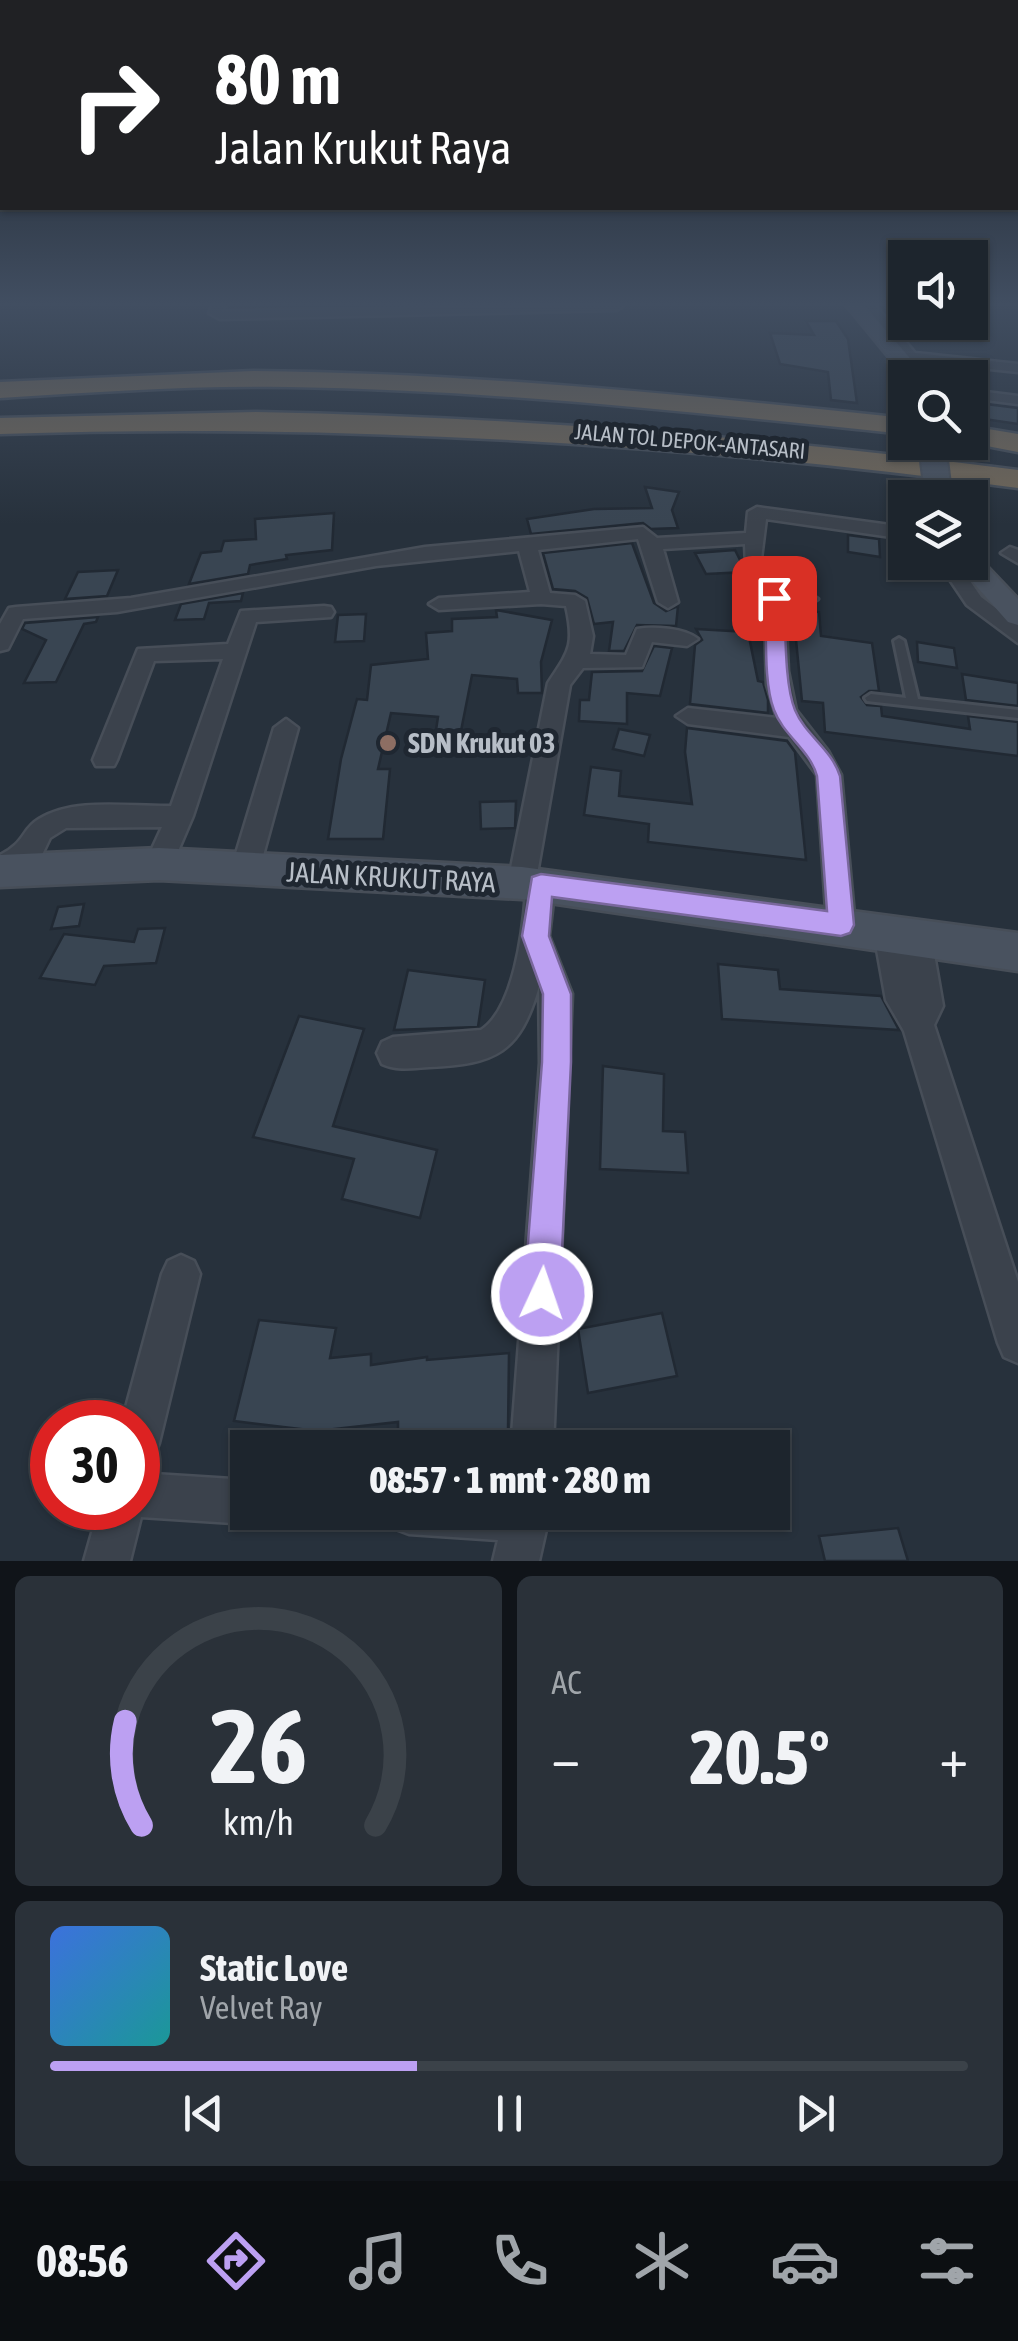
<!DOCTYPE html>
<html lang="id">
<head>
<meta charset="utf-8">
<style>
	body { margin:0; font-family:"Asap Condensed",sans-serif; background:#2a3139; color:#f1f3f6; height:100vh; display:flex; flex-direction:column; font-size:38px; white-space:nowrap }
	* { box-sizing:border-box; margin:0 }
	p { font-size:32px; color:#a0a5aa }
	.icon { flex:none; width:55px; height:55px; fill:none; stroke:currentColor; stroke-width:2; stroke-linecap:round; stroke-linejoin:round }
	.map { position:relative; height:1561px; overflow:hidden }
	.drawer { display:flex; flex-direction:column; gap:15px; padding:15px; background:#101419; flex:1 }
	.drawer>* { flex:none }
	.banner { position:absolute; left:0px; top:0px; width:1020px; height:210px; box-shadow:0 2px 8px #0004,0 0 0 2px #3b4249; background:#202124; color:#fff; overflow:hidden }
	.fabs { position:absolute; left:888px; top:240px; display:grid; gap:20px }
	.fabs a { display:grid; place-items:center; width:100px; height:100px; border-radius:0px; background:#1d252d; box-shadow:0 2px 8px #0004,0 0 0 2px #3b4249; font-size:50px }
	.speed { position:absolute; left:30px; top:1400px; display:flex; gap:20px; font-size:50px; font-weight:700; text-align:center }
	.speed>* { display:grid; place-content:center; width:130px; height:130px; border-radius:50%; background:#1d252d; box-shadow:0 2px 8px #0004,0 0 0 2px #3b4249; line-height:1 }
	.speed .limit { border:15px solid #d22; background:#fff; color:#111 }
	.pin { position:absolute; display:grid; place-items:center; width:85px; height:85px; color:#fff; margin:-42px; border-radius:20px; box-shadow:0 5px 15px #0006 }
	.me { position:absolute; width:110px; margin:-55px; rotate:3deg; stroke-linejoin:round; filter:drop-shadow(0 0 8px #0008) }
	.turn { display:flex; align-items:center; gap:35px; height:210px; padding:0 50px; font-size:45px }
	.turn .icon { width:130px; height:130px; stroke-width:2.5 }
	.turn b { display:block; font-size:70px; line-height:85px }
	.big { font-size:75px; font-weight:800; line-height:1.1 }
	.drawer .tile { flex:1; display:flex; flex-direction:column; justify-content:center; gap:15px; min-width:0; padding:0 35px; border-radius:15px; background:#2a3139 }
	.drawer .dial { align-items:center; gap:0 }
	.dial svg { height:260px; overflow:visible; fill:none; stroke:#3b4249; stroke-width:7; stroke-linecap:round; text-anchor:middle }
	.dial text { fill:#f1f3f6; stroke:none }
	.song { display:flex; align-items:center; gap:30px }
	.cover { width:120px; height:120px; border-radius:15px; background:linear-gradient(135deg,hsl(220 70% 55%),hsl(180 70% 35%)) }
	.played { height:10px; border-radius:5px; background:linear-gradient(90deg,#bca0f2 40%,#3b4249 40%) }
	.keys { display:flex; justify-content:space-around; direction:ltr }
	.heat { display:flex; justify-content:space-between; align-items:center; font-size:55px; direction:ltr }
	.drawer .tiles { flex:1; display:grid; gap:15px; grid-template-columns:1fr 1fr }
	.tile:last-child { grid-column:span 2 }
	.trip { position:absolute; left:230px; top:1430px; width:560px; height:100px; border-radius:0px; background:#1d252d; box-shadow:0 2px 8px #0004,0 0 0 2px #3b4249; font-weight:800; line-height:100px; text-align:center }
	.tabs { display:flex; height:160px; justify-content:space-around; align-items:center; background:#0c0f12; color:#a0a5aa }
	.tabs .icon { width:70px; height:70px }
	.tabs .active { color:#bca0f2 }
	.tabs b { font-size:45px; color:#f1f3f6 }
	.map>svg:first-child { display:block }
	.building { fill:#394552; stroke:#212933; stroke-width:2.5 }
	.lines { fill:none; stroke-linecap:round; stroke-linejoin:round }
	.lane-casing { stroke:#474e58; stroke-width:6 }
	.street-casing { stroke:#474e58; stroke-width:5 }
	.secondary-casing { stroke:#474e58; stroke-width:5 }
	.highway-casing { stroke:#454d57; stroke-width:5 }
	.lane { fill:#3b424c; fill-rule:evenodd }
	.street { fill:#3b424c; fill-rule:evenodd }
	.secondary { fill:#49525f; fill-rule:evenodd }
	.highway { fill:#716758; fill-rule:evenodd }
	.secondary-bridge-far1-casing { stroke:#474e58; stroke-width:22; stroke-linecap:butt }
	.secondary-bridge-casing { stroke:#474e58; stroke-width:30; stroke-linecap:butt }
	.secondary-bridge-far1 { stroke:#49525f; stroke-width:20 }
	.secondary-bridge { stroke:#49525f; stroke-width:26 }
	.route { fill:#bca0f2; stroke:#7a689d; stroke-width:2.5 }
	.education-dot { fill:#8d6e63; stroke:#1f2731; stroke-width:4 }
	.labels { text-anchor:middle; dominant-baseline:central; stroke-width:10; stroke-linejoin:round; paint-order:stroke }
	.far-street-label { font-size:22px; fill:#b7bec7; stroke:#1f2731 }
	.poi-label { font-size:28px; font-weight:bold; fill:#b7bec7; stroke:#1f2731; text-anchor:start }
	.street-label { font-size:28px; fill:#b7bec7; stroke:#1f2731 }
</style>
</head>
<body>
<div class="map">
<svg width="1018" height="1561" viewBox="0 0 1018 1561">
	<rect width="100%" height="100%" fill="#27313c"/>
	<g class="building">
		<path d="M 806,321 L 836,321 L 848,339 L 857,403 L 831,400 L 828,372 L 780,364 L 770,333 L 814,335 Z"/>
		<path d="M 970,402 L 1018,408 L 1018,424 L 984,419 L 984,407 L 970,405 Z"/>
		<path d="M 645,487 L 679,492 L 672,510 L 678,528 L 651,529 L 643,523 L 531,534 L 527,519 L 594,509 L 652,508 Z"/>
		<path d="M 334,513 L 332,550 L 286,555 L 287,559 L 250,565 L 248,574 L 189,584 L 201,553 L 221,551 L 224,541 L 256,539 L 255,519 Z"/>
		<path d="M 848,535 L 879,539 L 880,557 L 848,552 Z"/>
		<path d="M 632,543 L 654,603 L 666,611 L 678,606 L 676,626 L 637,625 L 624,651 L 609,651 L 613,622 L 594,624 L 587,598 L 575,591 L 553,589 L 543,553 Z"/>
		<path d="M 735,550 L 746,572 L 706,574 L 695,553 Z"/>
		<path d="M 118,570 L 107,596 L 65,599 L 78,572 Z"/>
		<path d="M 243,593 L 241,601 L 209,603 L 204,619 L 175,620 L 181,604 Z"/>
		<path d="M 793,609 L 819,612 L 821,636 L 872,643 L 879,691 L 869,691 L 861,697 L 867,705 L 881,706 L 882,716 L 970,729 L 968,716 L 1018,722 L 1018,756 L 825,732 L 823,703 L 802,701 Z"/>
		<path d="M 496,610 L 552,620 L 541,662 L 542,693 L 518,693 L 517,679 L 472,675 L 461,731 L 436,730 L 438,717 L 391,713 L 378,769 L 390,769 L 383,839 L 328,839 L 341,759 L 357,699 L 367,700 L 371,665 L 428,659 L 426,633 L 452,631 L 452,619 L 497,617 Z"/>
		<path d="M 366,614 L 364,641 L 335,642 L 338,615 Z"/>
		<path d="M 98,617 L 96,622 L 84,624 L 56,682 L 24,683 L 46,640 L 22,629 L 25,623 Z"/>
		<path d="M 696,629 L 748,632 L 758,681 L 763,682 L 768,700 L 768,713 L 690,704 L 695,645 L 702,640 Z"/>
		<path d="M 917,642 L 954,648 L 957,668 L 918,662 Z"/>
		<path d="M 654,646 L 672,648 L 660,696 L 627,693 L 627,724 L 579,721 L 580,700 L 589,700 L 592,672 L 642,671 Z"/>
		<path d="M 962,674 L 1018,683 L 1018,706 L 966,700 Z"/>
		<path d="M 687,728 L 787,741 L 795,752 L 806,860 L 648,842 L 649,824 L 584,815 L 591,767 L 621,771 L 619,796 L 692,804 L 685,752 Z"/>
		<path d="M 619,729 L 650,735 L 644,756 L 613,749 Z"/>
		<path d="M 516,801 L 515,828 L 481,829 L 480,802 Z"/>
		<path d="M 84,904 L 79,926 L 51,929 L 58,907 Z"/>
		<path d="M 165,928 L 156,963 L 104,966 L 95,985 L 40,978 L 64,934 L 134,942 L 138,929 Z"/>
		<path d="M 718,964 L 778,970 L 780,989 L 881,996 L 899,1030 L 722,1019 Z"/>
		<path d="M 408,970 L 485,980 L 478,1027 L 394,1030 Z"/>
		<path d="M 299,1016 L 364,1029 L 333,1126 L 437,1150 L 420,1218 L 342,1199 L 354,1159 L 253,1137 Z"/>
		<path d="M 603,1066 L 664,1074 L 663,1131 L 685,1132 L 688,1173 L 600,1169 Z"/>
		<path d="M 662,1313 L 677,1376 L 588,1393 L 578,1329 Z"/>
		<path d="M 259,1320 L 336,1328 L 330,1358 L 371,1354 L 371,1365 L 427,1357 L 427,1360 L 509,1353 L 508,1431 L 398,1443 L 398,1422 L 317,1431 L 234,1421 Z"/>
		<path d="M 898,1528 L 908,1561 L 825,1561 L 819,1536 Z"/>
	</g>
	<g class="lines">
		<defs>
			<path id="lane" d="M 899,638 L 904,641 L 918,699 L 1018,710 L 1018,718 L 867,701 L 865,698 L 871,694 L 906,698 L 894,641 Z"/>
			<g id="street">
				<path d="M 212,306 L 224,306 L 222,311 L 623,306 L 617,310 L 220,319 L 209,313 Z"/>
				<path d="M 863,306 L 876,306 L 915,353 L 1018,364 L 1018,372 L 923,362 L 936,378 L 921,378 Z"/>
				<path d="M 970,390 L 1018,396 L 1018,404 L 970,398 Z"/>
				<path d="M 757,507 L 905,527 L 905,539 L 766,519 L 760,567 L 746,567 L 745,544 L 663,549 L 678,602 L 668,608 L 658,602 L 638,539 L 538,550 L 550,593 L 575,595 L 585,601 L 593,636 L 590,654 L 626,655 L 637,629 C 654,626 685,628 698,639 L 687,646 L 652,642 L 642,667 L 583,668 L 570,685 L 537,874 L 551,877 L 555,885 L 549,936 L 572,994 L 553,1448 L 511,1448 L 540,1063 L 539,986 C 520,1053 496,1064 429,1067 C 413,1068 397,1071 382,1064 L 377,1053 L 382,1042 L 393,1037 L 481,1030 C 514,1009 523,931 526,893 L 512,891 L 508,883 L 548,683 C 569,651 575,646 566,606 L 541,604 L 439,610 L 429,604 L 439,598 L 530,592 L 519,551 L 376,566 L 117,612 L 23,619 L 8,649 L 0,651 L 0,624 L 9,608 L 16,607 L 131,598 L 425,547 L 643,527 L 657,538 L 746,533 L 748,512 Z"/>
				<path d="M 1010,547 L 1018,550 L 1018,563 L 1001,553 Z"/>
				<path d="M 938,562 L 957,562 L 981,597 L 1018,625 L 1018,643 L 967,605 Z"/>
				<path d="M 774,592 L 808,593 L 818,599 L 808,605 L 785,605 L 788,671 L 796,710 L 828,751 L 841,775 L 855,925 L 851,934 L 841,938 L 831,934 L 827,925 L 817,775 L 789,737 L 688,724 L 676,716 L 688,708 L 777,718 L 767,685 L 764,598 Z"/>
				<path d="M 324,606 L 331,607 L 334,612 L 331,617 L 256,622 L 193,816 L 169,872 L 159,875 L 149,872 L 145,864 L 162,827 L 66,828 L 50,838 L 39,861 L 0,879 L 0,855 C 26,842 21,830 39,819 C 74,797 130,807 171,806 L 223,659 L 154,661 L 117,760 L 114,766 L 96,766 L 93,760 L 138,649 L 228,644 L 241,611 Z"/>
				<path d="M 286,719 L 298,728 L 259,870 L 255,878 L 245,881 L 235,878 L 231,870 L 274,728 Z"/>
				<path d="M 889,920 L 899,924 L 903,933 L 916,924 L 926,928 L 931,937 L 943,1006 L 934,1025 L 1018,1282 L 1018,1363 L 1004,1357 L 998,1343 L 904,1031 L 886,1000 L 874,933 L 879,924 Z"/>
				<path d="M 181,1255 L 194,1261 L 200,1274 L 159,1443 L 153,1458 L 138,1464 L 138,1422 L 122,1422 L 162,1274 L 168,1261 Z"/>
				<path d="M 138,1473 L 248,1480 L 248,1512 L 266,1512 L 264,1518 L 248,1524 L 141,1517 L 130,1561 L 84,1561 L 99,1508 L 138,1508 Z"/>
				<path d="M 387,1512 L 550,1512 L 539,1561 L 493,1561 L 498,1540 L 409,1534 L 393,1528 Z"/>
			</g>
			<g id="secondary">
				<path d="M 847,306 L 865,306 L 927,378 L 906,378 Z"/>
				<path d="M 970,554 L 977,556 L 1018,599 L 1018,625 L 1008,622 L 955,562 L 970,562 Z"/>
				<path d="M 159,848 L 522,867 L 1018,933 L 1018,971 L 522,899 L 159,880 L 0,887 L 0,855 Z"/>
			</g>
			<g id="highway">
				<path d="M 253,371 C 471,373 688,395 905,418 L 905,434 C 700,413 496,390 289,387 C 193,385 96,392 0,398 L 0,382 Z"/>
				<path d="M 256,412 C 512,417 764,437 1018,470 L 1018,488 C 679,443 342,423 0,434 L 0,418 Z"/>
				<path d="M 970,426 L 1018,434 L 1018,452 L 966,442 L 970,442 Z"/>
			</g>
		</defs>
		<use href="#lane" class="lane-casing"/>
		<use href="#street" class="street-casing"/>
		<use href="#secondary" class="secondary-casing"/>
		<use href="#highway" class="highway-casing"/>
		<use href="#lane" class="lane"/>
		<use href="#street" class="street"/>
		<use href="#secondary" class="secondary"/>
		<use href="#highway" class="highway"/>
		<defs>
			<path id="secondary-bridge-far1" d="M 932,442 L 933,446"/>
			<path id="secondary-bridge" d="M 932,444 L 938,493"/>
		</defs>
		<use href="#secondary-bridge-far1" class="secondary-bridge-far1-casing"/>
		<use href="#secondary-bridge" class="secondary-bridge-casing"/>
		<use href="#secondary-bridge-far1" class="secondary-bridge-far1"/>
		<use href="#secondary-bridge" class="secondary-bridge"/>
	</g>
	<linearGradient id="sky" x2="0" y2="1"><stop stop-color="#151b21"/><stop offset="0.58" stop-color="#414e61"/><stop offset="1" stop-color="#414e61" stop-opacity="0"/></linearGradient>
	<rect width="1018" height="524" fill="url(#sky)"/>
	<path class="route" d="M 774,592 L 784,598 C 786,629 784,683 795,710 C 806,736 831,748 840,776 L 854,925 L 850,933 L 841,936 L 552,897 L 549,936 L 571,994 L 571,1062 L 560,1294 L 554,1306 L 542,1311 L 530,1306 L 524,1294 L 542,1062 L 543,994 L 522,936 L 532,877 L 541,874 L 827,911 L 817,776 C 810,750 783,735 774,710 C 763,682 767,629 765,598 Z"/>
	<circle class="education-dot" cx="388" cy="743" r="10"/>
	<g class="labels">
		<g class="far-street-label">
			<text transform="translate(690 441) rotate(5)">JALAN TOL DEPOK–ANTASARI</text>
		</g>
		<g class="poi-label">
			<text x="408" y="743">SDN Krukut 03</text>
		</g>
		<g class="street-label">
			<text transform="translate(391 877) rotate(3)">JALAN KRUKUT RAYA</text>
		</g>
	</g>
</svg>
<div class="fabs">
<a><svg class="icon" aria-label="sound" viewBox="0 0 24 24"><path d="M4 9h4l5-4v14l-5-4H4zM17 9q2 3 0 6"/></svg></a>
<a><svg class="icon" aria-label="search" viewBox="0 0 24 24"><circle cx="10" cy="10" r="6"/><path d="M15 15l6 6"/></svg></a>
<a><svg class="icon" aria-label="layers" viewBox="0 0 24 24"><path d="M12 4l9 5-9 5-9-5zM3 14l9 5 9-5"/></svg></a>
</div>
<div class="speed"><div class="limit">30</div></div>
<div class="pin" style="left:774px;top:598px;background:#d93025"><svg class="icon" aria-label="arrive" viewBox="0 0 24 24"><path d="M6 21V4h12l-3 4 3 4H6"/></svg></div>
<svg class="me" style="left:542px;top:1294px" viewBox="-20 -20 40 40"><circle r="17" fill="#bca0f2" stroke="#fff" stroke-width="3"/><path d="M0-11L8 9 0 5-8 9z" fill="#fff"/></svg>
<div class="trip">08:57 · 1 mnt · 280 m</div>
<div class="banner">
<div class="turn"><svg class="icon" aria-label="right" viewBox="0 0 24 24"><path d="M7 20v-9h11M14 6l5 5-5 5"/></svg><div><b>80 m</b>Jalan Krukut Raya</div></div>
</div>
</div>
<section class="drawer">
<div class="tiles">
<div class="tile dial"><svg viewBox="0 0 100 80">
<path d="M14 69A42 42 0 1 1 86 69"/>
<path d="M14 69A42 42 0 0 1 9 37" stroke="#bca0f2"/>
<text x="50" y="56" font-size="32" font-weight="700">26</text>
<text x="50" y="72" font-size="11">km/h</text>
</svg></div>
<div class="tile"><p>AC</p>
<div class="heat"><a>−</a><b class="big">20.5°</b><a>+</a></div>
</div>
<div class="tile">
<div class="song"><i class="cover"></i><div><b>Static Love</b><p>Velvet Ray</p></div></div>
<div class="played"></div>
<div class="keys"><svg class="icon" aria-label="previous" viewBox="0 0 24 24"><path d="M18 5L8 12l10 7zM5 5v14"/></svg><svg class="icon" aria-label="pause" viewBox="0 0 24 24"><path d="M8 5v14M16 5v14"/></svg><svg class="icon" aria-label="next" viewBox="0 0 24 24"><path d="M6 5l10 7-10 7zM19 5v14"/></svg></div>
</div>
</div>
</section>
<nav class="tabs">
<b>08:56</b>
<svg class="icon active" aria-label="directions" viewBox="0 0 24 24"><path d="M12 3l9 9-9 9-9-9zM9 14v-3h6M13 9l2 2-2 2"/></svg>
<svg class="icon" aria-label="music" viewBox="0 0 24 24"><path d="M9 18V5l10-2v13"/><circle cx="6" cy="18" r="3"/><circle cx="16" cy="16" r="3"/></svg>
<svg class="icon" aria-label="phone" viewBox="0 0 24 24"><path d="M5 4h4l2 5-3 2q2 4 5 5l2-3 5 2v4C11 20 4 13 5 4z"/></svg>
<svg class="icon" aria-label="climate" viewBox="0 0 24 24"><path d="M12 3v18M4 7l16 10M4 17L20 7"/></svg>
<svg class="icon" aria-label="car" viewBox="0 0 24 24"><path d="M5 17H2v-5l4-1 3-4h7l3 4 3 1v5h-3M9 17h6M6 11h13"/><circle cx="7" cy="17" r="2"/><circle cx="17" cy="17" r="2"/></svg>
<svg class="icon" aria-label="filters" viewBox="0 0 24 24"><path d="M4 7h16M4 17h16"/><circle cx="9" cy="7" r="2"/><circle cx="15" cy="17" r="2"/></svg>
</nav>
</body>
</html>
